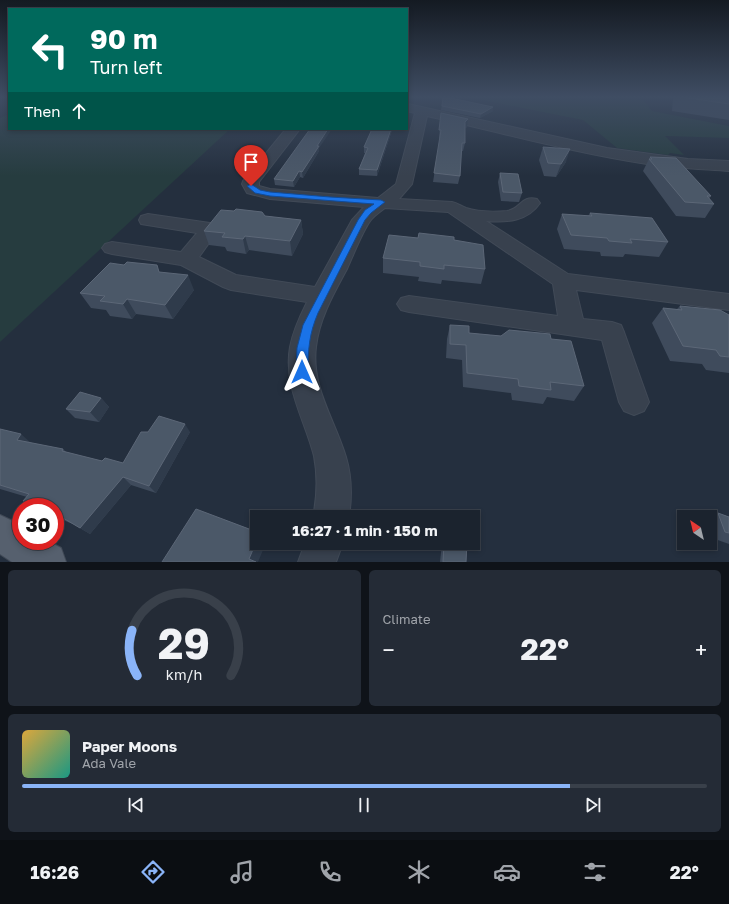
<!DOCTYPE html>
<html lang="en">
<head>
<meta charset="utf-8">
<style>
	body { margin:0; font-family:"Golos Text",sans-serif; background:#242b36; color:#f1f3f6; height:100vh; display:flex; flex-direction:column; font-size:15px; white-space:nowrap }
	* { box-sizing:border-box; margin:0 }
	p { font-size:13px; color:#a0a4aa }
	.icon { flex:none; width:22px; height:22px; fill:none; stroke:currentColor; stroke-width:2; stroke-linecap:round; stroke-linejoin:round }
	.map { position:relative; height:562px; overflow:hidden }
	.details { display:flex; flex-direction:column; gap:8px; padding:8px; background:#0f1319; flex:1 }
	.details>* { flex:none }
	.top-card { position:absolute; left:8px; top:8px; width:400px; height:122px; border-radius:0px; box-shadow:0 2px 6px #0003,0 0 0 1px #39404a; background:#00695c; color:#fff; overflow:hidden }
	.needle { width:26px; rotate:325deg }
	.controls { position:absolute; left:677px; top:510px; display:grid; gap:8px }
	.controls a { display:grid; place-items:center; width:40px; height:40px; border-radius:0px; background:#1b232e; box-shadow:0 2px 6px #0003,0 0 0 1px #39404a; font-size:20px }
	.speed { position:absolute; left:12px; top:498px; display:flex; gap:8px; font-size:20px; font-weight:700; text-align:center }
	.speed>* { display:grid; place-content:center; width:52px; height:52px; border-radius:50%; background:#1b232e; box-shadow:0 2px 6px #0003,0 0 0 1px #39404a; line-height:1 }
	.speed .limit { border:6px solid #d22; background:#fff; color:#111 }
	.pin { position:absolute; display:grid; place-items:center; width:34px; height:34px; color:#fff; margin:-41px -17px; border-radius:50% 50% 50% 0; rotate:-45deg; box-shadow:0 0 4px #0007 }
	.pin .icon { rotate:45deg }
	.me { position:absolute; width:44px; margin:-22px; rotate:0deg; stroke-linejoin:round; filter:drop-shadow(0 0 3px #0008) }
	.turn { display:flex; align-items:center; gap:14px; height:84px; padding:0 16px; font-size:18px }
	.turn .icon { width:52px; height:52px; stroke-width:2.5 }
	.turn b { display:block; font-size:28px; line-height:34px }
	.then { display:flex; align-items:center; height:38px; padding:0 16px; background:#0003; gap:8px; font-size:15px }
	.big { font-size:30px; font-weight:700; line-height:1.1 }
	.details .card { flex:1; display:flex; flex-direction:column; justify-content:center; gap:6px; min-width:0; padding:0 14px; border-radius:6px; background:#242b36 }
	.details .dial { align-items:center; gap:0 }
	.dial svg { height:104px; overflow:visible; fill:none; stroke:#39404a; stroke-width:7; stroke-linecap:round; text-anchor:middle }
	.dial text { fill:#f1f3f6; stroke:none }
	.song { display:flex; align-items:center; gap:12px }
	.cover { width:48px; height:48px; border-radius:6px; background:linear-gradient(135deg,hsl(40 70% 55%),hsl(170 70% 35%)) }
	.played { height:4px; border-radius:2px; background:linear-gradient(90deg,#8ab4f8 80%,#39404a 80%) }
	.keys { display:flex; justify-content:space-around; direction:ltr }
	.heat { display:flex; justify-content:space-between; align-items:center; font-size:22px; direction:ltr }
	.details .tiles { flex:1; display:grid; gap:8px; grid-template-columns:1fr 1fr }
	.card:last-child { grid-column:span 2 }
	.trip { position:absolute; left:250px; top:510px; width:230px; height:40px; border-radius:0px; background:#1b232e; box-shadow:0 2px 6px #0003,0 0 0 1px #39404a; font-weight:700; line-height:40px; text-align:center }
	.dock { display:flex; height:64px; justify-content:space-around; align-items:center; background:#0b0e12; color:#a0a4aa }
	.dock .icon { width:28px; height:28px }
	.dock .selected { color:#8ab4f8 }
	.dock b { font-size:18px; color:#f1f3f6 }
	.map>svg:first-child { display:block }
	.green { fill:#263c3f }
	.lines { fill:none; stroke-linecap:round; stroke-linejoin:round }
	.minor-casing { stroke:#414a57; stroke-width:2 }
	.major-casing { stroke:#414a57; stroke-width:2 }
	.minor { fill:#38414e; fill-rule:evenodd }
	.major { fill:#56606e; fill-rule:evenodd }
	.wall { fill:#3f4b5c }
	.shaded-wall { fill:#2f3b4b }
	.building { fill:#4b5868; stroke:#5c6777 }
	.route { fill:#1a73e8; stroke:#114b97 }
</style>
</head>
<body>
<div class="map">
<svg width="729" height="562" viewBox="0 0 729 562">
	<rect width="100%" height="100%" fill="#242f3e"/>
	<g class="green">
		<path d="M 468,97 L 641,97 L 652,111 L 729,126 L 729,138 L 665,136 L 684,155 L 670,153 L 668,155 L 617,148 L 583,120 Z"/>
		<path d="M 9,114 L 9,129 L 230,129 L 0,342 L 0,118 Z"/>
	</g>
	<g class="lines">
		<defs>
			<g id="minor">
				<path d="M 408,104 L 607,148 L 688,159 L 729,161 L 729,171 C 702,169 674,168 647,164 C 573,153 500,132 427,116 L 412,184 L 399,199 L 452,202 C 457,203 461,206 466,208 C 478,212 495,212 507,211 C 521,209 521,195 537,199 L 540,203 C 528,221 507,223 486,221 L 568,274 L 729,294 L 729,310 L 576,290 L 583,319 L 612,322 L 621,325 L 624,332 L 649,402 L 644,411 L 634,415 L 624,411 L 619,402 L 602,340 L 409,312 L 401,310 L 397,304 L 401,298 L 409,296 L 558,316 L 553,284 L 448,212 L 385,208 C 380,212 375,215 371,220 C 363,230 353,256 347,269 C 334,293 319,319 316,347 C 311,387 335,420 346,457 C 352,477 352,497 349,517 L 313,517 C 317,497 318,477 314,456 C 305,420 283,386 290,347 C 293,331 300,316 307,302 L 231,290 L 223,287 L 181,265 L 112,254 L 105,252 L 102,248 L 105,244 L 112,242 L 181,252 L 197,233 L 141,224 L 139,220 L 141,216 L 148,214 L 210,223 L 217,225 L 219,229 L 199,257 L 236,275 L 315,287 L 352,220 L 364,207 L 270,199 L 247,193 L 242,184 L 243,181 L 286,129 L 300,129 L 259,182 L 259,186 L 270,189 L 378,198 L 396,184 L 415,113 L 407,111 Z"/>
				<path d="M 305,543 L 343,543 L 336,562 L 298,562 Z"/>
			</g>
			<path id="major" d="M 0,515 L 21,525 L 21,541 L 48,541 L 61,548 L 66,562 L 12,562 L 0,554 Z"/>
		</defs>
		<use href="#minor" class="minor-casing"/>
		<use href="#major" class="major-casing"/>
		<use href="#minor" class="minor"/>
		<use href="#major" class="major"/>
	</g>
	<g class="wall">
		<path d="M 443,97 L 493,107 L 493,111 L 480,118 L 441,110 Z"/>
		<path d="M 673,97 L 729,97 L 729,120 L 672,111 Z"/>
		<path d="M 441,113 L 467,127 L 465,128 L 465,143 L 463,151 L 461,151 L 460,176 L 458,184 L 433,182 L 440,138 L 439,138 Z"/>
		<path d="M 372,129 L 395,129 L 395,130 L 392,130 L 377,176 L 359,175 L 359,169 L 365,153 L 364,153 L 364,147 Z"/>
		<path d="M 543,147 L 566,162 L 556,177 L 544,176 L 539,160 Z"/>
		<path d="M 319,148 L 319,151 L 303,178 L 300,177 L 294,187 L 275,185 L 274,179 Z"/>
		<path d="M 650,157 L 711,196 L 709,199 L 714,204 L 705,218 L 676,216 L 643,171 Z"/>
		<path d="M 500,173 L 522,193 L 519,202 L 501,201 L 498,182 Z"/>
		<path d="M 590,213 L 668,242 L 659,257 L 625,254 L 623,257 L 601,256 L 600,252 L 564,249 L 557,229 L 562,214 L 588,216 Z"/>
		<path d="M 265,216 L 301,220 L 303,234 L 292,256 L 249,250 L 246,254 L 227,251 L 225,247 L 209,245 L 204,231 Z"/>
		<path d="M 418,238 L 454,240 L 485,269 L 481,284 L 442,280 L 441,284 L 418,281 L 419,277 L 383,273 L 383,258 Z"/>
		<path d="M 160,272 L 194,290 L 173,319 L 136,314 L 132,319 L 110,316 L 106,310 L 91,308 L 80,293 Z"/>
		<path d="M 680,306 L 729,315 L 729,373 L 706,370 L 702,364 L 670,361 L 652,323 L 663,308 L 677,309 Z"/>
		<path d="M 450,325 L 469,333 L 501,336 L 551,339 L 584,386 L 574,401 L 547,397 L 543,404 L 512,400 L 511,393 L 463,387 L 462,360 L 446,358 L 447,339 Z"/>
		<path d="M 101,398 L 109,407 L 99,422 L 75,418 L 66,409 Z"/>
		<path d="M 0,429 L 31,443 L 63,449 L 67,453 L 102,461 L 123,463 L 148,432 L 190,432 L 156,493 L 131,485 L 90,534 L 73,524 L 55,517 L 55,507 L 33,507 L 23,501 L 27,497 L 0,489 Z"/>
		<path d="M 718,513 L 729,517 L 729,544 L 712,538 L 710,532 L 710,518 Z"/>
		<path d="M 442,543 L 467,543 L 466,562 L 440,562 Z"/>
	</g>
	<g class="shaded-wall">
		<path d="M 493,107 L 493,111 L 480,118 L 481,114 Z"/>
		<path d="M 468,119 L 467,127 L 464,129 L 465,122 Z"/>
		<path d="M 328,129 L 332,129 L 319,148 L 319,151 L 303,178 L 302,172 L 317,146 Z"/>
		<path d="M 391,129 L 392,129 L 392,130 L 377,176 L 377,170 Z"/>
		<path d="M 570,149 L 566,162 L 556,177 L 561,164 Z"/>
		<path d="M 299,171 L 300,177 L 294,187 L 293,181 Z"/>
		<path d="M 301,220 L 303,234 L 292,256 L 290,241 Z"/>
		<path d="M 245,236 L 249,250 L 246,254 L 243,239 Z"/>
		<path d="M 188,275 L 194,290 L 173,319 L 165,305 Z"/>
		<path d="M 127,299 L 136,314 L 132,319 L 123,304 Z"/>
		<path d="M 101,398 L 109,407 L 99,422 L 90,412 Z"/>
		<path d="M 185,424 L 190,432 L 156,493 L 149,486 Z"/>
		<path d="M 21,434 L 31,443 L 17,440 Z"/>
		<path d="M 123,477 L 131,485 L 90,534 L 80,528 Z"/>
		<path d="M 257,540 L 257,543 L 266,543 L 258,562 L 251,562 L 249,559 Z"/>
	</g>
	<g class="building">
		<path d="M 443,97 L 446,97 L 493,107 L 481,114 L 442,106 Z"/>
		<path d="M 682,97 L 729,97 L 729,104 Z"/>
		<path d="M 441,113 L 468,119 L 465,122 L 465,143 L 462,143 L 460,176 L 434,173 L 441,130 L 439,130 Z"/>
		<path d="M 310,129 L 328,129 L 317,146 L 319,146 L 302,172 L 299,171 L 293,181 L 274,179 Z"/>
		<path d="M 372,129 L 391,129 L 377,170 L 359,169 L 368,148 L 364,147 Z"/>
		<path d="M 543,147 L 570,149 L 561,164 L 548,163 Z"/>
		<path d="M 650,157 L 676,158 L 711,196 L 707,196 L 714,204 L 685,202 L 649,159 L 652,159 Z"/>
		<path d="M 500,173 L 518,174 L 522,193 L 503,192 Z"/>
		<path d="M 236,209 L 262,212 L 265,216 L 301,220 L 290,241 L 245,236 L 243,239 L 222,237 L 225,233 L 204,231 L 221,210 L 234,211 Z"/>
		<path d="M 590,213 L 652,218 L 668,242 L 630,239 L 632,243 L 609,241 L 607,238 L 571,235 L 562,214 L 592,216 Z"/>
		<path d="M 419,233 L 454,237 L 454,240 L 483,245 L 485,269 L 444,265 L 444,269 L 420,266 L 420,262 L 383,258 L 389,235 L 418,238 Z"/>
		<path d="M 127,262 L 157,265 L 159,272 L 188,275 L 165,305 L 127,299 L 123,304 L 100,301 L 105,296 L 80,293 L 110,263 L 124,265 Z"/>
		<path d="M 680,306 L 720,310 L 729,315 L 729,357 L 720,356 L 716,350 L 683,346 L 663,308 L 682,310 Z"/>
		<path d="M 450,325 L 469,326 L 469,333 L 501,336 L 509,330 L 550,334 L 551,339 L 571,341 L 584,386 L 550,382 L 551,390 L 519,386 L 518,379 L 467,373 L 466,345 L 450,344 Z"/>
		<path d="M 80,392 L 101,398 L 90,412 L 66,409 Z"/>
		<path d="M 159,416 L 185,424 L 149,486 L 123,477 L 80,528 L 63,518 L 55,514 L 55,507 L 37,507 L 23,501 L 29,494 L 0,485 L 0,429 L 21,434 L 17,440 L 63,449 L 62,451 L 102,461 L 105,458 L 123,463 L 141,432 L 148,432 Z"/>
		<path d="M 196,509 L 257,532 L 257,540 L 249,559 L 256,562 L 162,562 Z"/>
		<path d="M 718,513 L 729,517 L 729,533 L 725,532 Z"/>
		<path d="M 446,514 L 454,517 L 446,517 Z"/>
		<path d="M 444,543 L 467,543 L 466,562 L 443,562 Z"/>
	</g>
	<linearGradient id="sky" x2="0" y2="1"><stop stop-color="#141a22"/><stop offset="0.55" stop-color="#3f4d63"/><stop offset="1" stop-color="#3f4d63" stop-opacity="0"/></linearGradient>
	<rect width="729" height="176" fill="url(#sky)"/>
	<path class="route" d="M 251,184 L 260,190 L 270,192 L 330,197 L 381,200 L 385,202 L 371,213 L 365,220 L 318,313 C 309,334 308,350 308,372 L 306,376 L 302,377 L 298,376 L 296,372 L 297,348 L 303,325 L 358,220 L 365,210 L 374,204 L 270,196 L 255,193 L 247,186 Z"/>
</svg>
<div class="controls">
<a><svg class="needle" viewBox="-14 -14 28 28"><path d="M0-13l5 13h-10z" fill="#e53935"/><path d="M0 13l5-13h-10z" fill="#a0a4aa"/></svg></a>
</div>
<div class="speed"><div class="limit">30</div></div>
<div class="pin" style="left:251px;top:186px;background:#d93025"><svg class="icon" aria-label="arrive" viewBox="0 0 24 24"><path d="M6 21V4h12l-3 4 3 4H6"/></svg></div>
<svg class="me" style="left:302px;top:372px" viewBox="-20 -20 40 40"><path d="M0-17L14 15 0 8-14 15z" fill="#1a73e8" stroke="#fff" stroke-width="4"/></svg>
<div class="trip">16:27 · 1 min · 150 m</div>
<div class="top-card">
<div class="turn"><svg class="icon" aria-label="left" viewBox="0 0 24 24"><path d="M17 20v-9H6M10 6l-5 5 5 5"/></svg><div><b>90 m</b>Turn left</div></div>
<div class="then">Then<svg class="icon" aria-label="ahead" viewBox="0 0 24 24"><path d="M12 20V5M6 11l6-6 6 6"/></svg></div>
</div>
</div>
<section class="details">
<div class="tiles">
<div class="card dial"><svg viewBox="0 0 100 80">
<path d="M14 69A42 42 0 1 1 86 69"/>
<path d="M14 69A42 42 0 0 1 10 34" stroke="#8ab4f8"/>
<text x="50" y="56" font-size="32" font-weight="700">29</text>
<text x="50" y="72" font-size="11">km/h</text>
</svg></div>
<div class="card"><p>Climate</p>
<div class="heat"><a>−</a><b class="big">22°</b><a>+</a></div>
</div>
<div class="card">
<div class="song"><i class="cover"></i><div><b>Paper Moons</b><p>Ada Vale</p></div></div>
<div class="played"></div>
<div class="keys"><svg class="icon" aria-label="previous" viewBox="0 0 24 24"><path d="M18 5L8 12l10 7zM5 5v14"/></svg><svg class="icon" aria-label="pause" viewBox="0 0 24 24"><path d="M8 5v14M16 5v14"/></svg><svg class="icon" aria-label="next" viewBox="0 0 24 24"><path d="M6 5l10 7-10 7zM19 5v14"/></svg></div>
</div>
</div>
</section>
<nav class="dock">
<b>16:26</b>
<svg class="icon selected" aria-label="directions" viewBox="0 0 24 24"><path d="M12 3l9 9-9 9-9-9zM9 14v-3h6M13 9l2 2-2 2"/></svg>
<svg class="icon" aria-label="music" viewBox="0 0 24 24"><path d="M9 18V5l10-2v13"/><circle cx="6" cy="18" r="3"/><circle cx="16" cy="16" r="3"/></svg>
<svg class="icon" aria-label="phone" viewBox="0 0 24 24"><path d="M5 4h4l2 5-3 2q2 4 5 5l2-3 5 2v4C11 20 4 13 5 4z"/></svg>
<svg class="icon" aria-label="climate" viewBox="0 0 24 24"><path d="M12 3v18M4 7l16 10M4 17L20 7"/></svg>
<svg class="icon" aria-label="car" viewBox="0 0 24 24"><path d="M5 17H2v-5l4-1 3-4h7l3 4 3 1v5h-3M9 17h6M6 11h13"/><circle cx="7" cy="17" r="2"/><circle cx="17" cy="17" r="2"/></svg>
<svg class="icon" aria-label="filters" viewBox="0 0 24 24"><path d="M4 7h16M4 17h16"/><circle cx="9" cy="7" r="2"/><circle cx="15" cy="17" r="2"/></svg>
<b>22°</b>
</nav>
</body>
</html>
